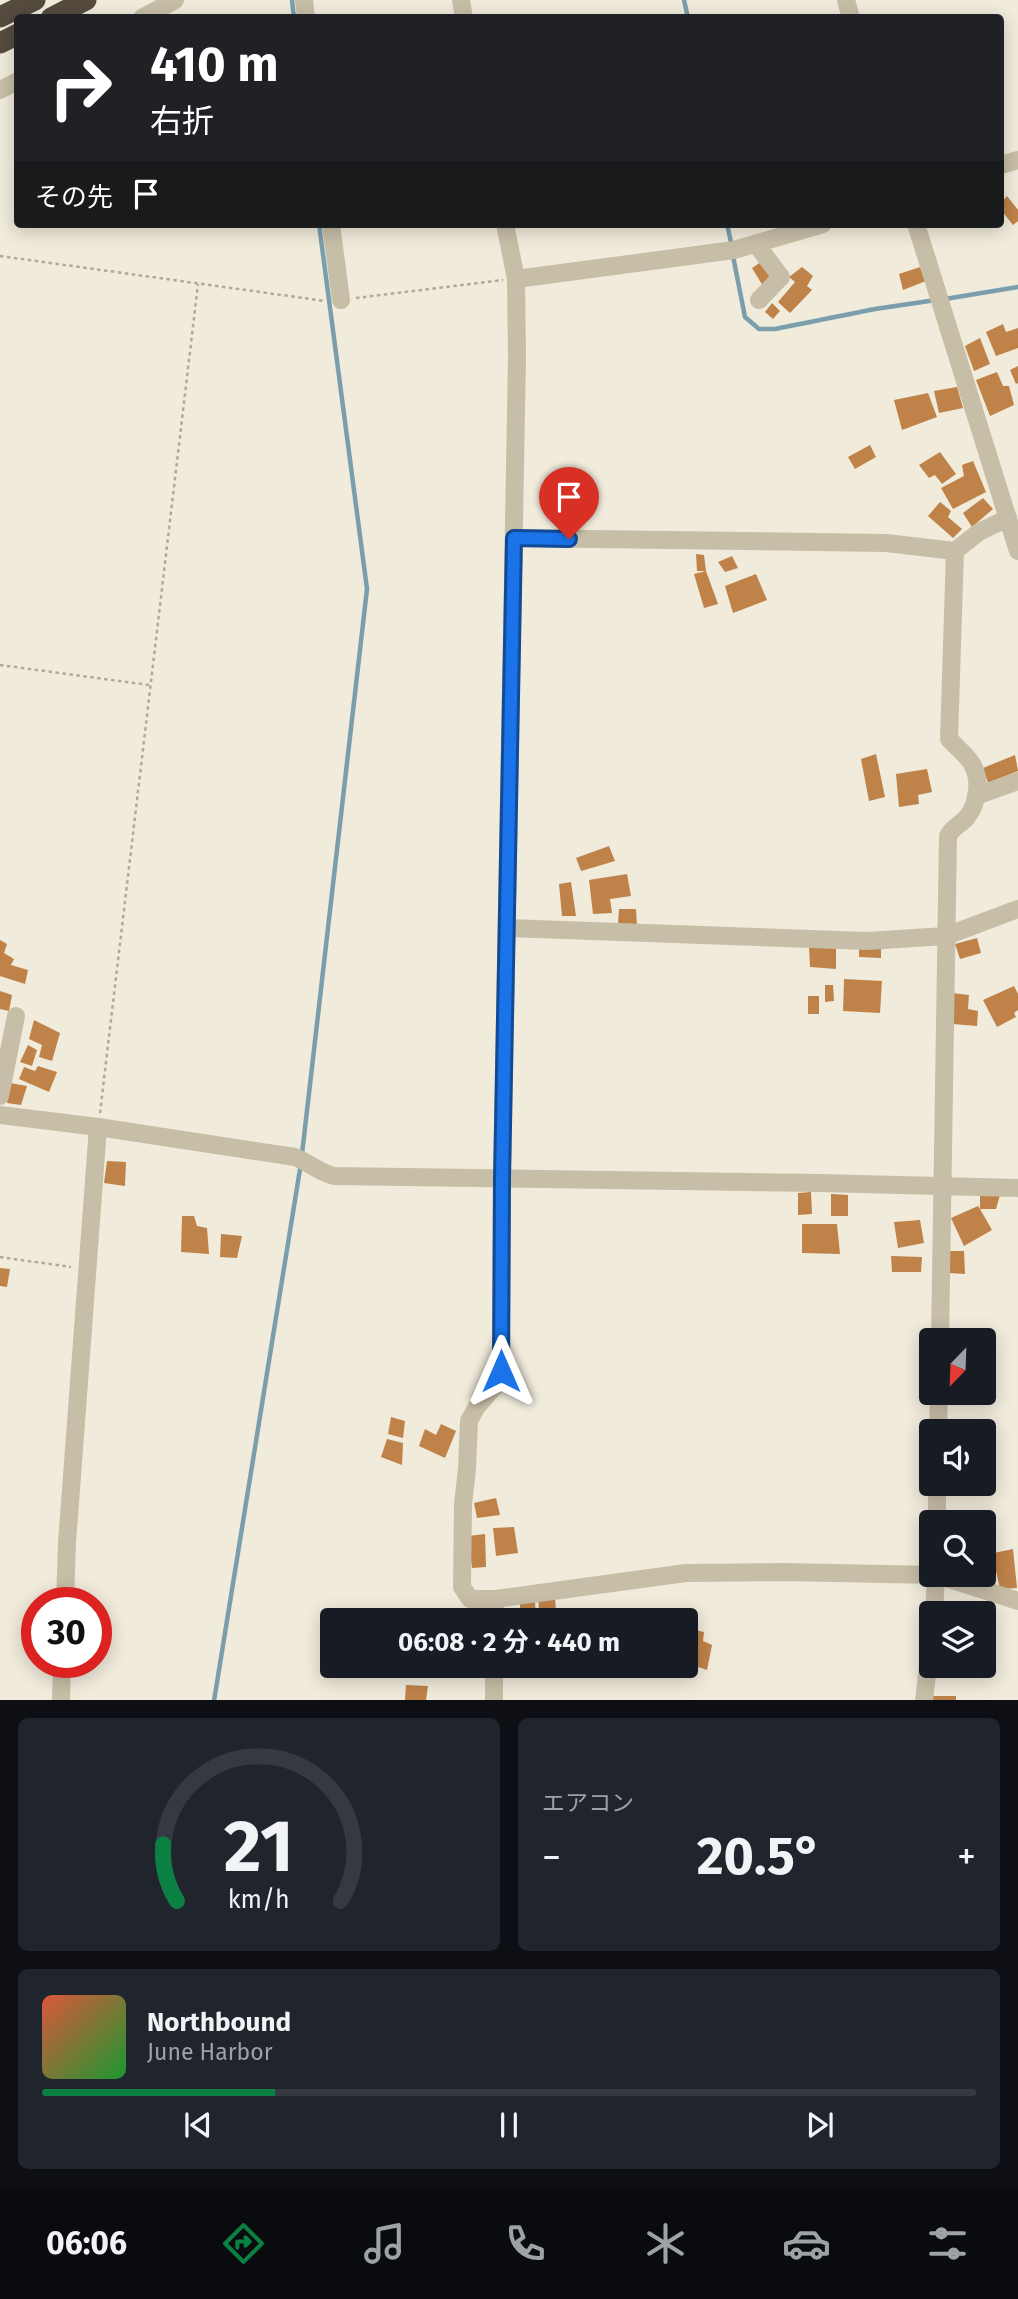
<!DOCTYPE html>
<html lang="ja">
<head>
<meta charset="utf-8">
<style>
	body { margin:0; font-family:"Fira Sans","Noto Sans JP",sans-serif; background:#20242c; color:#f1f3f6; height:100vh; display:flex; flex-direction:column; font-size:26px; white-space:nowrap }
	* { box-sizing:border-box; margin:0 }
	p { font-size:23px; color:#9ea1a6 }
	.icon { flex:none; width:38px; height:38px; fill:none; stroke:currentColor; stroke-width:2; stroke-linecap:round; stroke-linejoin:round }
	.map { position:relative; height:1700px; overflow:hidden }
	.side { display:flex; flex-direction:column; gap:18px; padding:18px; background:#0d0f14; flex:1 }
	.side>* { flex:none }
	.top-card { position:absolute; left:14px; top:14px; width:990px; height:214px; border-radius:7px; box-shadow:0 4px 18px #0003; background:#202124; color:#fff; overflow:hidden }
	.needle { width:46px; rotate:203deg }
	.fabs { position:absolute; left:919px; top:1328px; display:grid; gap:14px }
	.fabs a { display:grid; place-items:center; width:77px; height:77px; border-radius:7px; background:#171b24; box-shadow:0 4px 18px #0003; font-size:35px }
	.speed { position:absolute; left:21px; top:1587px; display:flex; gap:14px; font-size:35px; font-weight:700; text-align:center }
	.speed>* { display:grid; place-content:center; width:91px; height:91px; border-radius:50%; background:#171b24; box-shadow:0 4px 18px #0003; line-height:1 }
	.speed .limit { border:10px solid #d22; background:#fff; color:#111 }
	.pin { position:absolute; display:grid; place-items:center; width:60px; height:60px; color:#fff; margin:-72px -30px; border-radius:50% 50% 50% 0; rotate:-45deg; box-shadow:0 0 7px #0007 }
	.pin .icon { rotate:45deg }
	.me { position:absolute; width:77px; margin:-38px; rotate:0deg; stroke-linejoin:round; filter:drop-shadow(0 0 5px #0008) }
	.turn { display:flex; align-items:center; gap:24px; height:147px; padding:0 21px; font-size:32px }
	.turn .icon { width:91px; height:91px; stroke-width:2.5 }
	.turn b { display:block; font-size:49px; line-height:60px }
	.then { display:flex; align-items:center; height:66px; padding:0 21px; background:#0003; gap:14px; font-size:26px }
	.big { font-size:52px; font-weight:700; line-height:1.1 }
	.side .card { flex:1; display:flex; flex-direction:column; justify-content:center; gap:10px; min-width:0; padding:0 24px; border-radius:10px; background:#20242c }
	.side .dial { align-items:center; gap:0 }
	.dial svg { height:182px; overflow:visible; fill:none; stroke:#363941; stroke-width:7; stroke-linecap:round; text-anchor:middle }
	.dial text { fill:#f1f3f6; stroke:none }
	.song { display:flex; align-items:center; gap:21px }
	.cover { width:84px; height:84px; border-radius:10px; background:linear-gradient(135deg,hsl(10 70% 55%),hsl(130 70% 35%)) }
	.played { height:7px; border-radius:4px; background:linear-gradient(90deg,#0b8043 25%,#363941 25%) }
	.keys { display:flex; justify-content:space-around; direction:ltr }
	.heat { display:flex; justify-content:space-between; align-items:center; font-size:38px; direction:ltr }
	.side .tiles { flex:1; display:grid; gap:18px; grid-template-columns:1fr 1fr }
	.card:last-child { grid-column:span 2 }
	.trip { position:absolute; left:320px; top:1608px; width:378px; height:70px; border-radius:7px; background:#171b24; box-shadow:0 4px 18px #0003; font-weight:700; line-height:70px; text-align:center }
	.tab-bar { display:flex; height:112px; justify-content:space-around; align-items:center; background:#090b0e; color:#9ea1a6 }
	.tab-bar .icon { width:49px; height:49px }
	.tab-bar .active { color:#0b8043 }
	.tab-bar b { font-size:32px; color:#f1f3f6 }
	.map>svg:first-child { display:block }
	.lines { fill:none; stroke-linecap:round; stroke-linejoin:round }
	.stream { stroke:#7b9eac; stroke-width:4.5 }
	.building { fill:#bf8249 }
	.path { stroke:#b3a892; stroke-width:2.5; stroke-dasharray:3.5 3.5; stroke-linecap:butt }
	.minor { stroke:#c7bea7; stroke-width:18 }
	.highway { stroke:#554b3f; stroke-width:21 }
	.route-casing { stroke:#114b97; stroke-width:18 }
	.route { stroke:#1a73e8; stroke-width:12 }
</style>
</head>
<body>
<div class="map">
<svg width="1018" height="1701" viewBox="0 0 1018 1701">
	<rect width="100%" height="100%" fill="#f0ebdb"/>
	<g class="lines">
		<g class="stream">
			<path d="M 292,0 L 294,18"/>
			<path d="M 684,0 L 688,18"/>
			<path d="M 727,224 L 732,247"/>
			<path d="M 733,256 L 745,317 L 759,329 L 775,329 L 875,309 L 936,300"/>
			<path d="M 945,299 L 1018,287"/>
			<path d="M 302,1154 L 367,589 L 319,224"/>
			<path d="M 214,1701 L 301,1163"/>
		</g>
	</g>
	<g class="building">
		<path d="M 1007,196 L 1018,210 L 1018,221 L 1013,225 L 1001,210 L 1001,203 Z"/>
		<path d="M 761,262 L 773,277 L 763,286 L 752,268 Z"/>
		<path d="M 802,267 L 813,276 L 807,286 L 812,290 L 790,313 L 778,302 L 795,282 L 789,277 Z"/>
		<path d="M 920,267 L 926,281 L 903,290 L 899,274 Z"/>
		<path d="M 772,303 L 780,311 L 773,319 L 765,312 Z"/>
		<path d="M 1003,324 L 1006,332 L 1018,328 L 1018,348 L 996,356 L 986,332 Z"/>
		<path d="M 980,338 L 990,364 L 974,371 L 965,346 Z"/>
		<path d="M 1018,366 L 1018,383 L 1016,384 L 1010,370 Z"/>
		<path d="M 997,372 L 1003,386 L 1009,386 L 1014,405 L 990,416 L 976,380 Z"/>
		<path d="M 957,387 L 963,408 L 939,413 L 934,391 Z"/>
		<path d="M 928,393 L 937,417 L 902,430 L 894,400 Z"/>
		<path d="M 870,445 L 876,457 L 855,469 L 848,457 Z"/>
		<path d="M 940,452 L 956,474 L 942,484 L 935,475 L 929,478 L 919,465 Z"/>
		<path d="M 973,461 L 986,492 L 953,509 L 941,488 L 964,476 L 962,465 Z"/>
		<path d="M 983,498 L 993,509 L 972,527 L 963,513 Z"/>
		<path d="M 940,502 L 951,511 L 948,517 L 962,529 L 953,538 L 928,516 Z"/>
		<path d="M 696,554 L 704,555 L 706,571 L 718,604 L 704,608 L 694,574 L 706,571 L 697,571 Z"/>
		<path d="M 732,556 L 738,568 L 725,572 L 718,562 Z"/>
		<path d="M 756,574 L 767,600 L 733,613 L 725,586 Z"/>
		<path d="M 876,754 L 885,797 L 869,801 L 861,759 Z"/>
		<path d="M 1015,755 L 1018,771 L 988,783 L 983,768 Z"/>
		<path d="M 927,769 L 932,792 L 918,795 L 919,804 L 899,807 L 896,774 Z"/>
		<path d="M 609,846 L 615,861 L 581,871 L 576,858 Z"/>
		<path d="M 627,874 L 631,896 L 610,899 L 612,913 L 593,914 L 589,880 Z"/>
		<path d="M 571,882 L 576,916 L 562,916 L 559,884 Z"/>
		<path d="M 619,909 L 636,909 L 637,926 L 618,924 Z"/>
		<path d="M 977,938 L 981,953 L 960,959 L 955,944 Z"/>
		<path d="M 0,940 L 7,944 L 4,953 L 14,959 L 11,965 L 28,970 L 25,984 L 0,976 Z"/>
		<path d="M 859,945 L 881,946 L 881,958 L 859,957 Z"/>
		<path d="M 809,947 L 836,948 L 836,969 L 810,967 Z"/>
		<path d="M 844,979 L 882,981 L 880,1013 L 843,1011 Z"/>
		<path d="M 825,985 L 833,985 L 834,1001 L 825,1002 Z"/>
		<path d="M 1014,986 L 1018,994 L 1018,1010 L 1014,1013 L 1016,1017 L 997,1027 L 983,1000 Z"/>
		<path d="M 0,991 L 12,995 L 9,1011 L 0,1009 Z"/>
		<path d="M 952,993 L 969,995 L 968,1009 L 978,1011 L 977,1026 L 952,1024 Z"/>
		<rect x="808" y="996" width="11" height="18"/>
		<path d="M 34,1020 L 60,1033 L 52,1061 L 39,1057 L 42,1045 L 29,1039 Z"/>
		<path d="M 28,1045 L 37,1050 L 32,1066 L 20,1062 Z"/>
		<path d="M 38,1066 L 57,1072 L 49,1092 L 19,1079 L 24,1067 L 35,1071 Z"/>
		<path d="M 10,1083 L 27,1086 L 21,1105 L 7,1103 Z"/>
		<path d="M 107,1161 L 126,1162 L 125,1186 L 104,1183 Z"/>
		<path d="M 811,1192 L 812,1214 L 798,1215 L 798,1193 Z"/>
		<path d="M 980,1193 L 1000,1195 L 996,1209 L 980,1209 L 992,1230 L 964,1246 L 951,1218 L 978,1206 L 980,1209 Z"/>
		<path d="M 831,1194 L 848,1195 L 848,1216 L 831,1216 Z"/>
		<path d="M 182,1216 L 194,1216 L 197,1226 L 207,1228 L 209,1254 L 181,1252 Z"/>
		<path d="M 920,1220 L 924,1243 L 898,1248 L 894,1222 Z"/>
		<path d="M 802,1224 L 837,1224 L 840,1254 L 802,1253 Z"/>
		<path d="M 221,1234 L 242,1236 L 237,1258 L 220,1257 Z"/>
		<path d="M 949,1251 L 964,1251 L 965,1274 L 949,1273 Z"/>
		<path d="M 891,1256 L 922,1257 L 921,1272 L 892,1272 Z"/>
		<path d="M 0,1268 L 10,1269 L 7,1287 L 0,1286 Z"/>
		<path d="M 391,1417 L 405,1421 L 403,1438 L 388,1434 Z"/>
		<path d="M 441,1424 L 456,1431 L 445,1458 L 419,1446 L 425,1429 L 436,1435 Z"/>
		<path d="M 387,1439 L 403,1443 L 402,1465 L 381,1457 Z"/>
		<path d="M 496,1498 L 500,1515 L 477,1518 L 474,1503 Z"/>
		<path d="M 514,1527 L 518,1553 L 496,1556 L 493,1528 Z"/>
		<path d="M 485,1534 L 486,1567 L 472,1568 L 468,1536 Z"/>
		<path d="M 1013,1549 L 1017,1588 L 1000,1589 L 996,1571 L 985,1571 L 984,1555 Z"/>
		<path d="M 538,1597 L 555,1598 L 556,1611 L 539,1610 Z"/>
		<path d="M 520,1600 L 535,1601 L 536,1620 L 520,1620 Z"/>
		<path d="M 686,1628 L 704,1632 L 703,1641 L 712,1645 L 707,1670 L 686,1663 Z"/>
		<path d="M 406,1685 L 428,1686 L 426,1700 L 405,1700 Z"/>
		<rect x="931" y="1696" width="25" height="5"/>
	</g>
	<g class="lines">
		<g class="path">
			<path d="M 0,256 L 325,301"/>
			<path d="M 356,298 L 503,280"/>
			<path d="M 0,665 L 149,685"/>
			<path d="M 100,1113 L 198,284"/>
			<path d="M 0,1257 L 71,1267"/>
		</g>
		<g class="minor">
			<path d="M 304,0 L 306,18"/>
			<path d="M 461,0 L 464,18"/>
			<path d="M 846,0 L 851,18"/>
			<path d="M 142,18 L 175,0"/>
			<path d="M 0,90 L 18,81"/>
			<path d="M 1001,165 L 1018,160"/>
			<path d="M 331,224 L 341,300"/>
			<path d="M 505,224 L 516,279 L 517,357 L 502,1179 L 501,1371 L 494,1387 L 476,1408 L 469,1421 L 467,1469 L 463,1504 L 462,1587 L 470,1599 L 495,1599 L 686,1573 L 784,1572 L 936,1575 L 1018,1601"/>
			<path d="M 916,224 L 1018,551"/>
			<path d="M 756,244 L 781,277 L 759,300"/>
			<path d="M 516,279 L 734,250 L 823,224"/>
			<path d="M 515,538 L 886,543 L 955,551"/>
			<path d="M 976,796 L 1018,781"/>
			<path d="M 508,928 L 867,941 L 946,936 L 1018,909"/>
			<path d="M 0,1096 L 16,1016"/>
			<path d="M 0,1115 L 98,1127 L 295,1157 C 310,1163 318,1172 334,1176 L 820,1183 L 1018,1188"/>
			<path d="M 940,1340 L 948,836 C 953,826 961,825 967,817 C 978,804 981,779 972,764 C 967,755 956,747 949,739 L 955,551 L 979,532 L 1008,518"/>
			<path d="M 938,1432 L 939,1393"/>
			<path d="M 937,1522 L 937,1484"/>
			<path d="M 65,1603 L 67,1543 L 98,1127"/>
			<path d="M 934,1614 L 936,1575"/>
			<path d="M 494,1620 L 495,1599"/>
			<path d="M 61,1701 L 62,1662"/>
			<path d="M 494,1701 L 494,1666"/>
			<path d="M 924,1701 L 931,1639"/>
		</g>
		<g class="highway">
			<path d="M 0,17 L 35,0"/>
			<path d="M 51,18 L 86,0"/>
			<path d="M 0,43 L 18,34"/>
		</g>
	</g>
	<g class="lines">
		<defs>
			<path id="route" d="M 501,1371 L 502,1179 L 514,538 L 569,539"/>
		</defs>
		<use href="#route" class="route-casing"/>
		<use href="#route" class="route"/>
	</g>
</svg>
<div class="fabs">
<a><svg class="needle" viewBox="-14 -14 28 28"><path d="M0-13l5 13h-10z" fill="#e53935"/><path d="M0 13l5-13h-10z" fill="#9ea1a6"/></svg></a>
<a><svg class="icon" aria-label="sound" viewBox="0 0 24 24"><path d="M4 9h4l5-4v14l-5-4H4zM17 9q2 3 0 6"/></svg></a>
<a><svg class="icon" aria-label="search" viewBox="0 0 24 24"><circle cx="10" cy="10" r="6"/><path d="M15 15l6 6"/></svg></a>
<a><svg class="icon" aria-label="layers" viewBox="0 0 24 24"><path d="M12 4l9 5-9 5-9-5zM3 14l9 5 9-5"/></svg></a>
</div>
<div class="speed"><div class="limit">30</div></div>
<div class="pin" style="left:569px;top:539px;background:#d93025"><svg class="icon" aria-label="arrive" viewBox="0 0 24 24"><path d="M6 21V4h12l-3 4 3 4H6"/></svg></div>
<svg class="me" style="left:501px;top:1371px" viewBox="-20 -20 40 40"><path d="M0-17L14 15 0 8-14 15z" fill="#1a73e8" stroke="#fff" stroke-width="4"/></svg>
<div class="trip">06:08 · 2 分 · 440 m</div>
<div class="top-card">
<div class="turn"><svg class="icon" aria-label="right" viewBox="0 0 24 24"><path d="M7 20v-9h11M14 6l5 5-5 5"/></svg><div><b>410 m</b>右折</div></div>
<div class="then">その先<svg class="icon" aria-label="arrive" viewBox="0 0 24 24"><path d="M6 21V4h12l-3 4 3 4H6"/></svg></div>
</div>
</div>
<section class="side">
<div class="tiles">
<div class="card dial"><svg viewBox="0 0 100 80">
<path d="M14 69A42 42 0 1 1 86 69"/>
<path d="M14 69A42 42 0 0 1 8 44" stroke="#0b8043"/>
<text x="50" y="56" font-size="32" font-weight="700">21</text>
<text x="50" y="72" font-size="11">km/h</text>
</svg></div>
<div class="card"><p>エアコン</p>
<div class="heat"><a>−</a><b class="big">20.5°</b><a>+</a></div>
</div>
<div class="card">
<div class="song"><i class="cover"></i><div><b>Northbound</b><p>June Harbor</p></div></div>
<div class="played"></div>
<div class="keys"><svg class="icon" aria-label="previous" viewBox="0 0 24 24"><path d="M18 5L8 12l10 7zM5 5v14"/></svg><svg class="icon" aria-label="pause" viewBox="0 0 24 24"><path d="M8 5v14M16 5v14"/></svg><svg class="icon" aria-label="next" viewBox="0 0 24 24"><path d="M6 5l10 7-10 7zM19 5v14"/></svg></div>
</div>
</div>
</section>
<nav class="tab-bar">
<b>06:06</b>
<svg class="icon active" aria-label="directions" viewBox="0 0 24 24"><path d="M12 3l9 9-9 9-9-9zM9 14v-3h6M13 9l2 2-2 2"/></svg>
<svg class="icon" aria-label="music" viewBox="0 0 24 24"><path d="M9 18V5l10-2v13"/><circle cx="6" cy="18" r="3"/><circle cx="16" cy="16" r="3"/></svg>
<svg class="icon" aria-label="phone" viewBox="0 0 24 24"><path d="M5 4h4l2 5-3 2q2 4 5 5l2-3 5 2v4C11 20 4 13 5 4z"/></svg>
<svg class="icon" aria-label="climate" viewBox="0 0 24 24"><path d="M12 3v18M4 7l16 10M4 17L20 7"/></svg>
<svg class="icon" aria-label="car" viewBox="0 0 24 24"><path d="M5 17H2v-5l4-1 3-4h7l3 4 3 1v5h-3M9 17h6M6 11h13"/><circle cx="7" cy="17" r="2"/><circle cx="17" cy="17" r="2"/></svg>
<svg class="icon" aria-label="filters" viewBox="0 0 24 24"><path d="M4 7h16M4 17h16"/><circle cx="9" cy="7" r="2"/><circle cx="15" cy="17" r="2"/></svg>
</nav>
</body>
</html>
